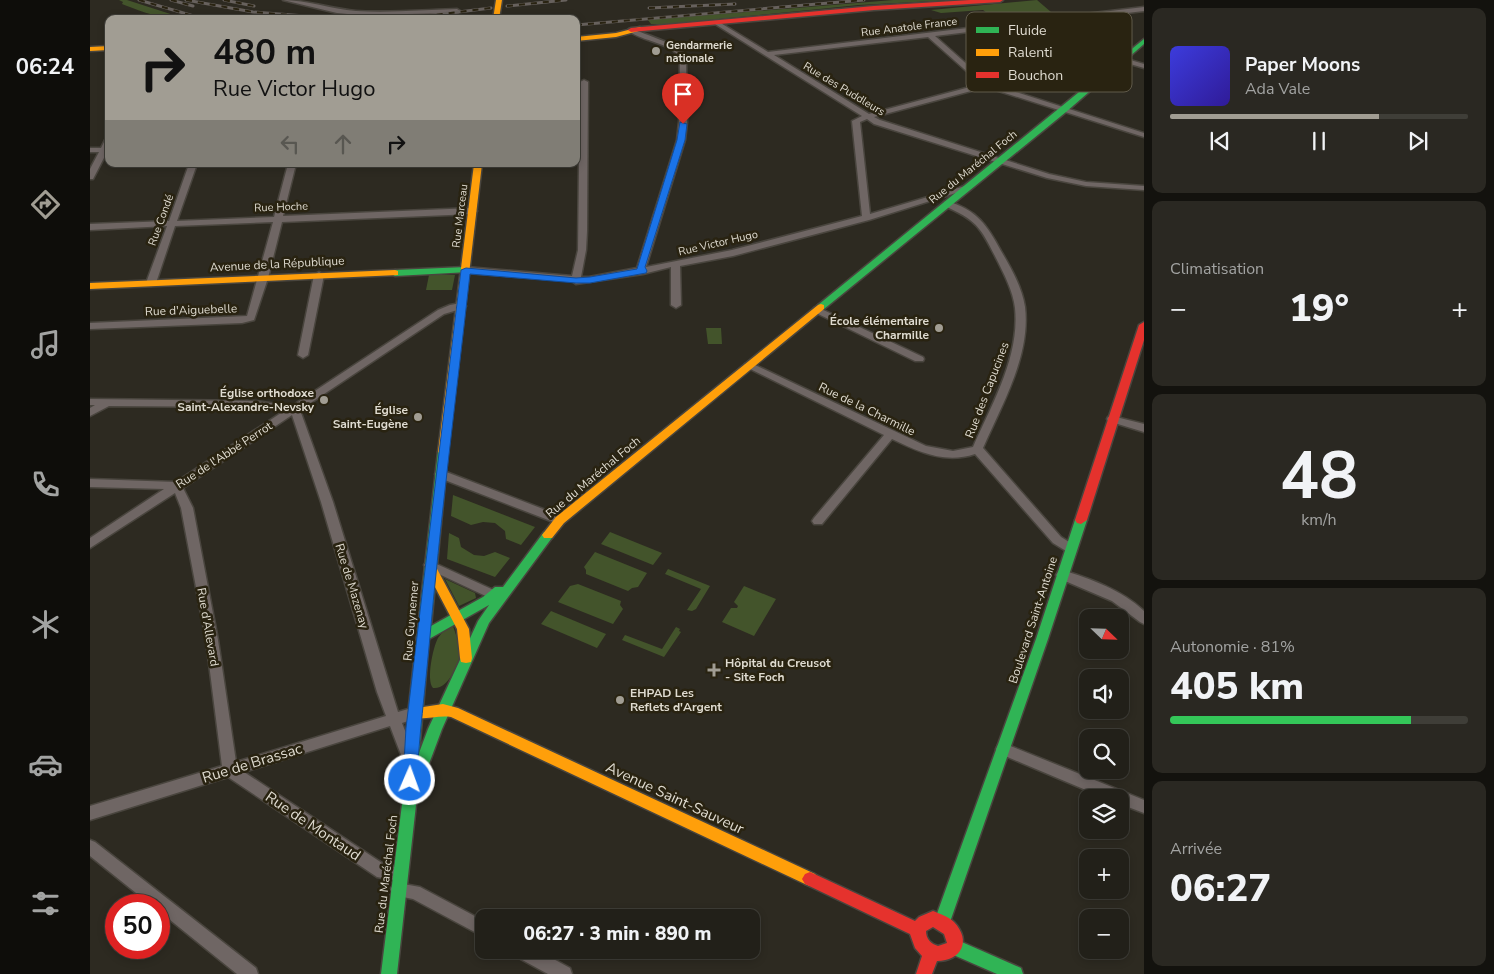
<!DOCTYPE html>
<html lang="fr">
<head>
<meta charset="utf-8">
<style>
	body { margin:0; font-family:"Nunito Sans",sans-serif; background:#2a2822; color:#f1f3f6; height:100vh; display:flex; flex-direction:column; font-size:19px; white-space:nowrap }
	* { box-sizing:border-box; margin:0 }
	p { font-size:16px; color:#a2a3a2 }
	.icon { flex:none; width:28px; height:28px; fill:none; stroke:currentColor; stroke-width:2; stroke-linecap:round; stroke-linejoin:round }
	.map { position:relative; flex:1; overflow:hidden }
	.drawer { display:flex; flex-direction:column; gap:8px; padding:8px; background:#13120e; width:350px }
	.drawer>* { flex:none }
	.hud { position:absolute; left:15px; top:15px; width:475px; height:152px; border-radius:10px; box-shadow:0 2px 8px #0003,0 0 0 1px #3f3e38; background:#a19d93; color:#111; overflow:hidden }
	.needle { width:32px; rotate:113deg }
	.fabs { position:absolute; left:989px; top:609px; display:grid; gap:10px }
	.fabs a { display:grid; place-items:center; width:50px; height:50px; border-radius:10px; background:#222019; box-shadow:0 2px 8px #0003,0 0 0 1px #3f3e38; font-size:25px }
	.speed { position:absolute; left:15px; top:894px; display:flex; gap:10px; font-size:25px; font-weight:700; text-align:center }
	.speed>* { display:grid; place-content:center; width:65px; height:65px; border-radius:50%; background:#222019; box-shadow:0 2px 8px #0003,0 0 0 1px #3f3e38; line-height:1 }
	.speed .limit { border:8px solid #d22; background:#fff; color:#111 }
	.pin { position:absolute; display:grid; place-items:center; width:42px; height:42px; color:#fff; margin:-51px -21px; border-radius:50% 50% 50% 0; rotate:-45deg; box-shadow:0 0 5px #0007 }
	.pin .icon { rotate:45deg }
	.me { position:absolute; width:55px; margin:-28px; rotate:2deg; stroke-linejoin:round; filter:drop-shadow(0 0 4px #0008) }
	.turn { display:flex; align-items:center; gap:18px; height:105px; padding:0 25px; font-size:22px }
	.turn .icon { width:65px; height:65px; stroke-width:2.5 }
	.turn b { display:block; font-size:35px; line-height:42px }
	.lanes { display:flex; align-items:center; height:48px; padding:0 25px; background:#0003; justify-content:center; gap:25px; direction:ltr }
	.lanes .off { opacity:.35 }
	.big { font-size:38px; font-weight:800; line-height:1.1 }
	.drawer .card { flex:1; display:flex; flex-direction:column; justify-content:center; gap:8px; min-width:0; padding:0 18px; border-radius:10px; background:#2a2822 }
	.drawer .dial { align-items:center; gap:0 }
	.dial b { font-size:65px; line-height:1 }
	.song { display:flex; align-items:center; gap:15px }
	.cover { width:60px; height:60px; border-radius:8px; background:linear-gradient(135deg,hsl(240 70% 55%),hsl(250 70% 35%)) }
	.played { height:5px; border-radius:2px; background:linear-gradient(90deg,#a19d93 70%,#3f3e38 70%) }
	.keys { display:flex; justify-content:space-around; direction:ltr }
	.heat { display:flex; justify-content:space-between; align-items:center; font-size:28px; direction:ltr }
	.charge { height:8px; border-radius:4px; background:linear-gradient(90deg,#34c759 81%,#3f3e38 0) }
	.trip { position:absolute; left:385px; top:909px; width:285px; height:50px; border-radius:10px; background:#222019; box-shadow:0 2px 8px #0003,0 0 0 1px #3f3e38; font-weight:800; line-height:50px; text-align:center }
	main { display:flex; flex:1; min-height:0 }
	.tabs { display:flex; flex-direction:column; width:90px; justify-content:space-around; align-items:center; background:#0e0d0a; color:#a2a3a2 }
	.tabs .icon { width:35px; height:35px }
	.tabs .current { color:#a19d93 }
	.tabs b { font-size:22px; color:#f1f3f6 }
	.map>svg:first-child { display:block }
	.green { fill:#43542b }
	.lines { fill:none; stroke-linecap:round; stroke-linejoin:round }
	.street-casing { stroke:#49453e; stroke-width:3 }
	.fast-casing { stroke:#49453e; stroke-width:3 }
	.slow-casing { stroke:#49453e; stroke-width:3 }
	.jam-casing { stroke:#49453e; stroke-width:3 }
	.street { fill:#6f6664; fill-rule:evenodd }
	.fast { fill:#30b455; fill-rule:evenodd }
	.slow { fill:#ff9f0a; fill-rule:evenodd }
	.jam { fill:#e5322d; fill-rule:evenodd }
	.rail-casing { stroke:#67615d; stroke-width:3 }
	.rail { stroke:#292311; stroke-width:2; stroke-dasharray:6; stroke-linecap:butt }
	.route { fill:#1a73e8; stroke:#114b97 }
	.poi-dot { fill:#a19d93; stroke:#292311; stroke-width:2 }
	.labels { text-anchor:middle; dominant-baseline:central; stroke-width:5; stroke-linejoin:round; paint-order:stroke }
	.far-street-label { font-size:11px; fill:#dfdbd0; stroke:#292311 }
	.far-poi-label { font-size:11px; font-weight:bold; fill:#dfdbd0; stroke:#292311; text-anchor:start }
	.street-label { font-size:12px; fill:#dfdbd0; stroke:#292311 }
	.poi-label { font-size:12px; font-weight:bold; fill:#dfdbd0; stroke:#292311; text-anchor:end }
	.near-street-label { font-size:15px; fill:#dfdbd0; stroke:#292311 }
	.key { fill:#292311; stroke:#605a4a; stroke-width:1 }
	.key-label { font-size:14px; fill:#dfdbd0 }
</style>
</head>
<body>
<main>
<nav class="tabs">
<b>06:24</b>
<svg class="icon current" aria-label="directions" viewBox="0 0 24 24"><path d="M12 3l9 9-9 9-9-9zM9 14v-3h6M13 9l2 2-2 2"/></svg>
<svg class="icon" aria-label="music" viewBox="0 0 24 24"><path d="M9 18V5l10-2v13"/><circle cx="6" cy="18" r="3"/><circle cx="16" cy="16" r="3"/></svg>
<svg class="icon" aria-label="phone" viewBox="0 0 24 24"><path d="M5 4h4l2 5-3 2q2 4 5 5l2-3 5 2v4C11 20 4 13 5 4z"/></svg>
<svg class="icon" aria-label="climate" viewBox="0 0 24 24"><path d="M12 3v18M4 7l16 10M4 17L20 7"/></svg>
<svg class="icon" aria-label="car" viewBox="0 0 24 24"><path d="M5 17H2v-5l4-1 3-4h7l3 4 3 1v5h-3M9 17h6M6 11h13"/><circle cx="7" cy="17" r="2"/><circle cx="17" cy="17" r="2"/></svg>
<svg class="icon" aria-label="filters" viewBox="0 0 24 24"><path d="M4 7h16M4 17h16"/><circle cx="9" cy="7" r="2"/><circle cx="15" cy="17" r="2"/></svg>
</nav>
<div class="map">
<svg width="1054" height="974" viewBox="0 0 1054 974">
	<rect width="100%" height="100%" fill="#2d2a21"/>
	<g class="green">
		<path d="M 29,0 L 37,0 L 96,19 C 69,19 56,13 32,4 L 33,2 Z"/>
		<path d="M 803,0 L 865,0 L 769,5 L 579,24 L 561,24 L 558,20 Z"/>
		<path d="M 947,0 L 961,12 L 929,14 L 939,21 L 919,23 L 912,18 L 905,19 L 893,10 L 851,13 L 841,10 Z"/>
		<path d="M 339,275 L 365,275 L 362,290 L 336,290 Z"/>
		<path d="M 616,328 L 631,328 L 632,344 L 618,344 Z"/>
		<path d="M 363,495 L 445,527 L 431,545 L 416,539 L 415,531 L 405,523 L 393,522 L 381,525 L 361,516 Z"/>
		<path d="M 520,532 L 572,553 L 563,565 L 511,544 Z"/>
		<path d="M 359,533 L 369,538 L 371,547 L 384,555 L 394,556 L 405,552 L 420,558 L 405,577 L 357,559 Z"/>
		<path d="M 505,552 L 557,573 L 548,587 L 542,588 L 538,591 L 496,574 L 496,570 L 494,567 Z"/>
		<path d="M 578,569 L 620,586 L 606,609 L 602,611 L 597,610 L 611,589 L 575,574 Z"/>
		<path d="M 355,579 L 385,593 L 386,598 L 369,606 Z"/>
		<path d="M 488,584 L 531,601 L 530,605 L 533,609 L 523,624 L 468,602 L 480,586 Z"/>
		<path d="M 654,586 L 686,599 L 664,636 L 632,622 L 641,608 L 647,608 L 648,606 L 644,602 Z"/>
		<path d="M 461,611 L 516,634 L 507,648 L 451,624 Z"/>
		<path d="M 362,623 L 372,653 C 367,664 359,690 343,688 C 336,680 343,647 348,638 C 352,632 357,628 362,623 Z"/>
		<path d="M 586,627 L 590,629 L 589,631 L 591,632 L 574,657 L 532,640 L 535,635 L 572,649 Z"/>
	</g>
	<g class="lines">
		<defs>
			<g id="street">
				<path d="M 193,0 C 217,0 241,9 266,11 C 299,13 334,10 367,9 L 370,11 L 367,13 L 268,15 L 247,13 Z"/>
				<path d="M 1054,7 L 1054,11 L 994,18 L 968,39 L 1054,64 L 1054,68 L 964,42 L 904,85 L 1054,133 L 1054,137 L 896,87 L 784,117 L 790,120 L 959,174 L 996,182 L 1054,186 L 1054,190 L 996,186 L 957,178 L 784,124 L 777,119 L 770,122 L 780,214 L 875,186 L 882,188 L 779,220 L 643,256 L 590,266 L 591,305 L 586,308 L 581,305 L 581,267 L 553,274 L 486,284 L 482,281 L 376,273 L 371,270 L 376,267 L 482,276 L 488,250 L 490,82 L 494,80 L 498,82 L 497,231 L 496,250 L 491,277 L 499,277 L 547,268 L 587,140 L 589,122 L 590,57 C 578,42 554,42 539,31 L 539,29 C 542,28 579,43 585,46 C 590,49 593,52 596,57 L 597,122 L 595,140 L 556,267 L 642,250 L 772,216 L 762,121 L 772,116 L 625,24 L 625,22 L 629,22 L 678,52 ZM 985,19 L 898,83 L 845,36 ZM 838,37 L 891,84 L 779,114 L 684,55 Z"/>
				<path d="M 16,138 L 19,138 L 19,152 L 17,152 L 3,179 L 0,179 L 0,169 L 9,152 L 0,152 L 0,148 L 11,148 Z"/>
				<path d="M 99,164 L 107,164 L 87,221 L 184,217 L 198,164 L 206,164 L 193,216 L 383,208 L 387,211 L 383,214 L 192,222 L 178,278 L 164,320 L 152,323 L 0,329 L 0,323 L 157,316 L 183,222 L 85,226 L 66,283 L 61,286 L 56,283 L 77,226 L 0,230 L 0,224 L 79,221 Z"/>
				<path d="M 857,201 C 887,210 897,225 911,251 C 921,268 932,287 935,307 C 941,356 911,406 893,448 L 971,537 L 984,545 L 986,548 L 984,551 L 976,551 L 963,543 L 885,454 C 855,464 829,452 802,439 L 732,524 L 724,524 L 722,521 L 724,518 L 794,435 L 654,366 L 655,364 L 663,364 L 836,446 L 863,451 L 883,447 C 902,404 930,356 925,308 C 923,291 914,274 906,258 C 891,228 886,219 854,206 L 854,202 Z"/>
				<path d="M 229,272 L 234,275 L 218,355 L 213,358 L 208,355 L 224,275 Z"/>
				<path d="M 371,303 L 376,306 L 374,308 L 354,314 L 210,410 L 243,502 L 308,712 L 325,707 L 330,709 L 332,713 L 330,717 L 312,723 L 325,756 L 323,760 L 318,762 L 313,760 L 300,726 L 154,772 L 295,865 L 315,869 L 318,874 L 315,879 L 310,881 L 287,877 L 138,777 L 0,820 L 0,806 L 132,766 L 116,640 L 91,508 L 85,493 L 0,548 L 0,538 L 74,489 L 0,487 L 0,479 L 86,482 L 194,411 L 165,407 L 19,406 L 0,416 L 0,408 L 5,405 L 0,405 L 0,399 L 165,401 L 202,406 L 348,310 L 360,305 ZM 202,415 L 231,502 L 287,692 L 296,716 L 146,762 L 128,640 L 103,508 L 93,488 Z"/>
				<path d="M 727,307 L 833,357 L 834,359 L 833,361 L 825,361 L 724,312 L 724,308 Z"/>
				<path d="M 1022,416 L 1054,424 L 1054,432 L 1018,421 L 1017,419 L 1018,417 Z"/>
				<path d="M 351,470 L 474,517 L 476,520 L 474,523 L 466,523 L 347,477 L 345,474 L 347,471 Z"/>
				<path d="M 340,561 L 408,592 L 410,595 L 408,598 L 400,598 L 336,568 L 334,565 L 336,562 Z"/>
				<path d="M 972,570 C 1001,579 1032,590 1054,611 L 1054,624 L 1050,622 L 1022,601 L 968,578 L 966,575 L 968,572 Z"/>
				<path d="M 913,743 L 1054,800 L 1054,813 L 1030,804 L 1030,798 L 1015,798 L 908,753 L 906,749 L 908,745 Z"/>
				<path d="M 0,840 L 5,842 L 166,968 L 168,974 L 147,974 L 69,911 L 69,905 L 61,905 L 0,856 Z"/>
				<path d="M 308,883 L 330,887 L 394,921 L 394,937 L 323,899 L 303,895 L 300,890 L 303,885 Z"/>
				<path d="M 423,950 L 447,950 L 480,968 L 482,974 L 458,974 L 425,956 Z"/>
			</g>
			<g id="fast">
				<path d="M 1054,39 L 1054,44 L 976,112 L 734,309 L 728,309 L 728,305 Z"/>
				<path d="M 376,267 L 379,268 L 379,272 L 305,276 L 300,273 L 305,270 Z"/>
				<path d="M 353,448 L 358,452 L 341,626 L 393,597 L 405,587 L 413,587 L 454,532 L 462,532 L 464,535 L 399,623 L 352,729 L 327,796 L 307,974 L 291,974 L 313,796 L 316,788 L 313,783 L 317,723 L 348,452 ZM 399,605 L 388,621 L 338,729 L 329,753 L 339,639 Z"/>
				<path d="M 991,516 L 997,520 L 958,639 L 860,922 L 858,927 L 852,930 L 846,927 L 844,922 L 946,639 L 985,520 Z"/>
				<path d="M 865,939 L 931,968 L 933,974 L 907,974 L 859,953 L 857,947 L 859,941 Z"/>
			</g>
			<g id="slow">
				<path d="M 406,0 L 412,0 L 409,19 L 403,19 Z"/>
				<path d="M 550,27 L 552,28 L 552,30 L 526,37 L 486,41 L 486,37 L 526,33 Z"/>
				<path d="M 19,46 L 19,50 L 0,51 L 0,47 Z"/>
				<path d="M 384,164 L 392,164 L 358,452 L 353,456 L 348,452 Z"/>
				<path d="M 305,270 L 308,271 L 308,275 L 0,289 L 0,283 Z"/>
				<path d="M 731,304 L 734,305 L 734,309 L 474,523 L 462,538 L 454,538 L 452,535 L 466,517 L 728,305 Z"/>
				<path d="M 341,564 L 345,565 L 379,629 L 382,658 L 381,662 L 376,663 L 371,662 L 370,658 L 367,629 L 335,568 L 337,565 Z"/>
				<path d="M 353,704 L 368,708 L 725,874 L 728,879 L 725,884 L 720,886 L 715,884 L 361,717 C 347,715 333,721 320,717 L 318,713 L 320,709 Z"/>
			</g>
			<g id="jam">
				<path d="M 880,0 L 913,0 L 910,2 L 784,10 L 541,32 L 538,30 L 541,28 L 784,6 Z"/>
				<path d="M 1054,322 L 1054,340 L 997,520 L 991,524 L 987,523 L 985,520 L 1049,325 Z"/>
				<path d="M 720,872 L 825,921 L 829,917 L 843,911 C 850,914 858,916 864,922 C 882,941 871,961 847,961 L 842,974 L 826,974 L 832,956 L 825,948 L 820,934 L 715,884 L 712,879 L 715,874 ZM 843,927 L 854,934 L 857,943 L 848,946 C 841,944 836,939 836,931 Z"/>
			</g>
		</defs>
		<use href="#street" class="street-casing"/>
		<use href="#fast" class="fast-casing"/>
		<use href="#slow" class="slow-casing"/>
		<use href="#jam" class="jam-casing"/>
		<use href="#street" class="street"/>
		<use href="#fast" class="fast"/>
		<use href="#slow" class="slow"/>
		<use href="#jam" class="jam"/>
		<defs>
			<g id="rail">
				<path d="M 49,0 L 114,19"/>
				<path d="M 81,0 L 103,6"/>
				<path d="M 96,0 L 163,12 L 254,19"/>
				<path d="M 134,0 L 164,6"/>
				<path d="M 417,6 L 476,0"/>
				<path d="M 559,8 L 645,4"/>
				<path d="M 311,19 L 401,8"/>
				<path d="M 486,25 L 774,0"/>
			</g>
		</defs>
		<use href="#rail" class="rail-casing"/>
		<use href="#rail" class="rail"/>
	</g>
	<path class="route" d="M 590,122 L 597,124 L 595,140 L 555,267 L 557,271 L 556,273 L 500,283 L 486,283 L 380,274 C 366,398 350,522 339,647 C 335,692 329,735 327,780 L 325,784 L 320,786 L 315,784 L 313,780 L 316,728 L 371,270 L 376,268 L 486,278 L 500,277 L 547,269 L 587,140 Z"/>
	<g class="poi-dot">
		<circle cx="566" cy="51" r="5"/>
		<circle cx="849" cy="328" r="5"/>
		<circle cx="234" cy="400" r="5"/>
		<circle cx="328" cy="417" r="5"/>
		<path d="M621.5 662.5h5v5h5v5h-5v5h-5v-5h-5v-5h5z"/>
		<circle cx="530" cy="700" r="5"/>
	</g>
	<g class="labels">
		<g class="far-street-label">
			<text transform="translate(819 27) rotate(-7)">Rue Anatole France</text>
			<text transform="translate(754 89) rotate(31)">Rue des Puddleurs</text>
			<text transform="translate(883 167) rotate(-39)">Rue du Maréchal Foch</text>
			<text transform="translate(191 207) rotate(-2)">Rue Hoche</text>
			<text transform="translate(370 216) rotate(-83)">Rue Marceau</text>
			<text transform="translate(71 220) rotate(-70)">Rue Condé</text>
			<text transform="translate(628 243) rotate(-13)">Rue Victor Hugo</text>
		</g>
		<g class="far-poi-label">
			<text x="576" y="45">Gendarmerie<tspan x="576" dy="13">nationale</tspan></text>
		</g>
		<g class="street-label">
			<text transform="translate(187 264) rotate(-3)">Avenue de la République</text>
			<text transform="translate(101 310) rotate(-2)">Rue d'Aiguebelle</text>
			<text transform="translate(897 390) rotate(-69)">Rue des Capucines</text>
			<text transform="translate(777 409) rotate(26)">Rue de la Charmille</text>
			<text transform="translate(134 455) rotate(-33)">Rue de l'Abbé Perrot</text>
			<text transform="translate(503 477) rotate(-40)">Rue du Maréchal Foch</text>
			<text transform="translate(262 586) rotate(73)">Rue de Mazenay</text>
			<text transform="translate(943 620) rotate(-72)">Boulevard Saint-Antoine</text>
			<text transform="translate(321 621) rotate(-85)">Rue Guynemer</text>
			<text transform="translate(118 627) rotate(80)">Rue d'Allevard</text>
			<text transform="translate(296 874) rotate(-83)">Rue du Maréchal Foch</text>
		</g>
		<g class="poi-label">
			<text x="839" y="321">École élémentaire<tspan x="839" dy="14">Charmille</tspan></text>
			<text x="224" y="393">Église orthodoxe<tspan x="224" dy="14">Saint-Alexandre-Nevsky</tspan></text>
			<text x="318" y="410">Église<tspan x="318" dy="14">Saint-Eugène</tspan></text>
			<text x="635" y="663" text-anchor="start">Hôpital du Creusot<tspan x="635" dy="14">- Site Foch</tspan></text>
			<text x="540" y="693" text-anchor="start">EHPAD Les<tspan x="540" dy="14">Reflets d'Argent</tspan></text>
		</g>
		<g class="near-street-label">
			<text transform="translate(162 763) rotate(-17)">Rue de Brassac</text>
			<text transform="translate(585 798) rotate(25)">Avenue Saint-Sauveur</text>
			<text transform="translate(223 826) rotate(34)">Rue de Montaud</text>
		</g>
	</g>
	<rect x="876" y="12" width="166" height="80" rx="8" class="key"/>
	<rect x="886" y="27" width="23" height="6" fill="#30b455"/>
	<rect x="886" y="49" width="23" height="7" fill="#ff9f0a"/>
	<rect x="886" y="72" width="23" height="6" fill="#e5322d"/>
	<g class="key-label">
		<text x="918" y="35">Fluide</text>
		<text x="918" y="57">Ralenti</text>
		<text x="918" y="80">Bouchon</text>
	</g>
</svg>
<div class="fabs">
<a><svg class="needle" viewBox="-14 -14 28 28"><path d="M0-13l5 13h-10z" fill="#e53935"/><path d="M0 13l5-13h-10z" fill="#a2a3a2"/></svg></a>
<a><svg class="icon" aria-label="sound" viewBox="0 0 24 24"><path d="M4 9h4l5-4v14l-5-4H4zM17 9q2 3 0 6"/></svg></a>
<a><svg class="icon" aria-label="search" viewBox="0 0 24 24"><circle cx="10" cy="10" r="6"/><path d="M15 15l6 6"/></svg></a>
<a><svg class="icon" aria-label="layers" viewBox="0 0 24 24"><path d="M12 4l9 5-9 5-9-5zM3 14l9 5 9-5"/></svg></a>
<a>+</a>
<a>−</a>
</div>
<div class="speed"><div class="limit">50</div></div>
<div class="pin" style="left:593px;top:124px;background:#d93025"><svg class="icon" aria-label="arrive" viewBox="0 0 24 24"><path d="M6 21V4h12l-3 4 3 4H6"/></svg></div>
<svg class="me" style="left:320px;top:780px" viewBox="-20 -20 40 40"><circle r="17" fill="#1a73e8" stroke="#fff" stroke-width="3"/><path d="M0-11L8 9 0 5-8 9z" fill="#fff"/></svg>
<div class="trip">06:27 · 3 min · 890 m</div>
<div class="hud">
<div class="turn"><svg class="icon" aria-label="right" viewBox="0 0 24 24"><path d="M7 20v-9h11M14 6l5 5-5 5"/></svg><div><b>480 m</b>Rue Victor Hugo</div></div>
<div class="lanes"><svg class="icon off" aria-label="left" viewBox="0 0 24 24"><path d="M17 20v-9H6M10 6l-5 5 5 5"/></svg><svg class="icon off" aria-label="ahead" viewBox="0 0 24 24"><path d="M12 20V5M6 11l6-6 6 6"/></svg><svg class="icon" aria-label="right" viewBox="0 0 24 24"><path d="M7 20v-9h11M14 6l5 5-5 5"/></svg></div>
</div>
</div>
<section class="drawer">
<div class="card">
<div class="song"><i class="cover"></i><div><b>Paper Moons</b><p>Ada Vale</p></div></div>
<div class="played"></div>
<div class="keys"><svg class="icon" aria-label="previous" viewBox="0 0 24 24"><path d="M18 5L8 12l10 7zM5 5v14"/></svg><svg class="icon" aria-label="pause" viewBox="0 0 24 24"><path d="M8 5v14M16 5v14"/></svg><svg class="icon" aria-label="next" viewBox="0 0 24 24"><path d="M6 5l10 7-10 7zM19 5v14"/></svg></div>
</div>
<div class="card"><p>Climatisation</p>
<div class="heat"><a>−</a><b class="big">19°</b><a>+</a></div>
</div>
<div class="card dial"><b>48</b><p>km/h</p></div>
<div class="card"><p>Autonomie · 81%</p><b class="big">405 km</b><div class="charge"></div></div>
<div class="card"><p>Arrivée</p><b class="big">06:27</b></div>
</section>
</main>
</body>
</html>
